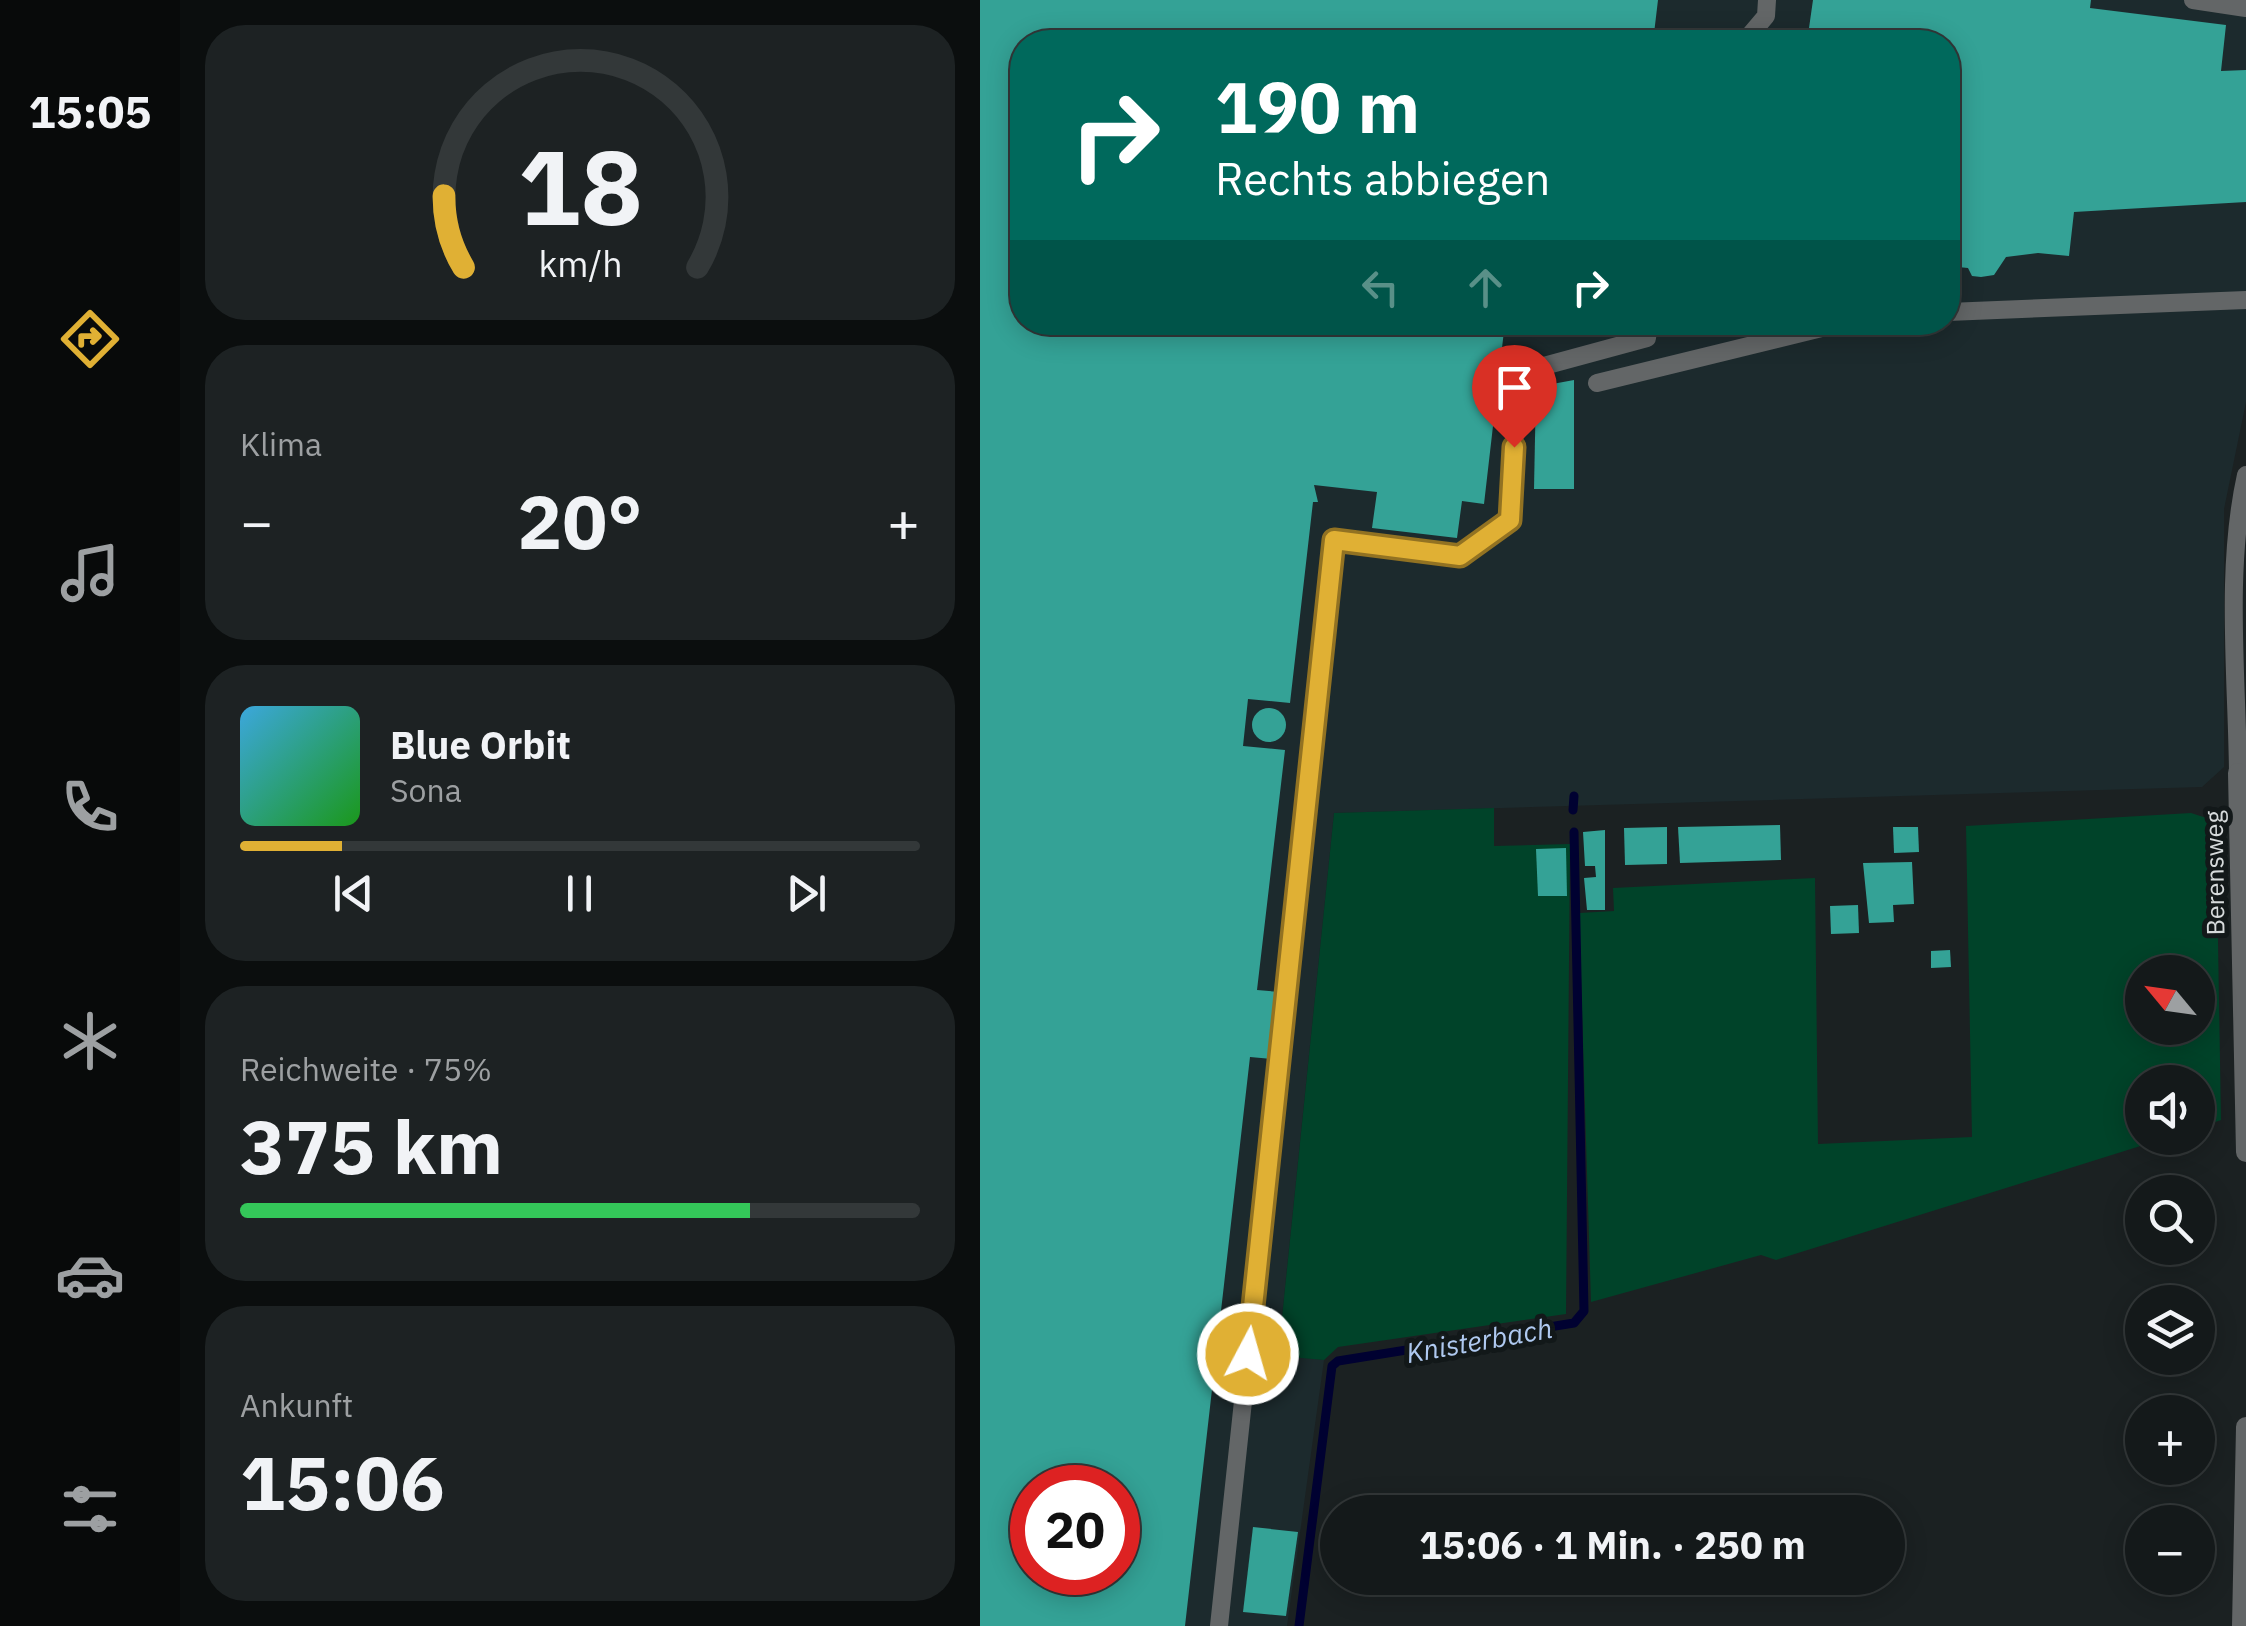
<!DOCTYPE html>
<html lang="de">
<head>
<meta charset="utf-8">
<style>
	body { margin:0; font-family:"IBM Plex Sans",sans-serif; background:#1d2223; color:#f1f3f6; height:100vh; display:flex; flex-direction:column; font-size:38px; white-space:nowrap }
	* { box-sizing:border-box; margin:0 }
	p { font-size:32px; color:#9da0a2 }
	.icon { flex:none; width:55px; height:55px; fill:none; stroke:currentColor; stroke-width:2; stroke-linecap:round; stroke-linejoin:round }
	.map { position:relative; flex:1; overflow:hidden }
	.sheet { display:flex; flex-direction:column; gap:25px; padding:25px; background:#0b0e0e; width:800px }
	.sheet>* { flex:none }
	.top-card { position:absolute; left:30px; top:30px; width:950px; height:305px; border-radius:40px; box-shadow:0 5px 25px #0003,0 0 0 2px #333839; background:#00695c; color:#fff; overflow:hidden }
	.needle { width:65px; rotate:299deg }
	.controls { position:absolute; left:1145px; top:955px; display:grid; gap:20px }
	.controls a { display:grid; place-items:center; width:90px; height:90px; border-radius:50%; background:#14191a; box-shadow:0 5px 25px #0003,0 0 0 2px #333839; font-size:50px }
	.speed { position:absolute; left:30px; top:1465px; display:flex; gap:20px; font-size:50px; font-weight:700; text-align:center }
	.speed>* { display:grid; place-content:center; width:130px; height:130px; border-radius:50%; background:#14191a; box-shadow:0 5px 25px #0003,0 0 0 2px #333839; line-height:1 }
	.speed .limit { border:15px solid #d22; background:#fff; color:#111 }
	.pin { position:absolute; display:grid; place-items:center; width:85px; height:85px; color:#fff; margin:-102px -42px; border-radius:50% 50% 50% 0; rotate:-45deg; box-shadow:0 0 10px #0007 }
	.pin .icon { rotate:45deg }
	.me { position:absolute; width:110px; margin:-55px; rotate:6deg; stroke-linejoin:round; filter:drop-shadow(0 0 8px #0008) }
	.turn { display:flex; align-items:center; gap:35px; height:210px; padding:0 40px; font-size:45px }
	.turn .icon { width:130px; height:130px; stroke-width:2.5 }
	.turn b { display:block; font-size:70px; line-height:85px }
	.lanes { display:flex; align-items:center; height:95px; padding:0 40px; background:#0003; justify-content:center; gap:50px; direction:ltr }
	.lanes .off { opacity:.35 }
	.big { font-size:75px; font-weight:800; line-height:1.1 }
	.sheet .card { flex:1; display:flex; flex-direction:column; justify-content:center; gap:15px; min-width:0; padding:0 35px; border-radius:40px; background:#1d2223 }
	.sheet .dial { align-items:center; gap:0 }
	.dial svg { height:260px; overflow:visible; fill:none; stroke:#333839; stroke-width:7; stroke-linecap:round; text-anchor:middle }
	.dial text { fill:#f1f3f6; stroke:none }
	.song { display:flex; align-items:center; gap:30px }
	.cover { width:120px; height:120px; border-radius:15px; background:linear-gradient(135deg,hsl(200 70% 55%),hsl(120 70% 35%)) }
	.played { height:10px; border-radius:5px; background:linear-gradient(90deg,#e0b034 15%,#333839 15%) }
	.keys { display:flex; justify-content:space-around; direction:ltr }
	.heat { display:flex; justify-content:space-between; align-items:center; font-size:55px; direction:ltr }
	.charge { height:15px; border-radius:8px; background:linear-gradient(90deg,#34c759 75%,#333839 0) }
	.trip { position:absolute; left:340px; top:1495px; width:585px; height:100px; border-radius:50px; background:#14191a; box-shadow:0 5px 25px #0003,0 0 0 2px #333839; font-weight:800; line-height:100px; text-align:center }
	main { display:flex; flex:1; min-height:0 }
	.dock { display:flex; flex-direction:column; width:180px; justify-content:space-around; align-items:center; background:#080a0a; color:#9da0a2 }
	.dock .icon { width:70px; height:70px }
	.dock .on { color:#e0b034 }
	.dock b { font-size:45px; color:#f1f3f6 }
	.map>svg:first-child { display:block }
	.built { fill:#1c2a2d; fill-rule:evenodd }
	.green { fill:#004329; fill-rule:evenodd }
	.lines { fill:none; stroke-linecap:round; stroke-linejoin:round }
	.stream { stroke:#000131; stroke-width:9 }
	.building { fill:#34a296; fill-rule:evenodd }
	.lane { stroke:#636667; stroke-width:18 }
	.street { stroke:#636667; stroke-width:20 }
	.route-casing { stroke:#927222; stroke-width:25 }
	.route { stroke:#e0b034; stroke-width:18 }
	.labels { text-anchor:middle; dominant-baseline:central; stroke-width:10; stroke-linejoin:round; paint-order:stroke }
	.street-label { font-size:25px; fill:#d6dadb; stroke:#121819 }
	.water-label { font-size:28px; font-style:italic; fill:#afc9f0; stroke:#121819 }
</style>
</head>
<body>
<main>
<nav class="dock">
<b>15:05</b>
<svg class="icon on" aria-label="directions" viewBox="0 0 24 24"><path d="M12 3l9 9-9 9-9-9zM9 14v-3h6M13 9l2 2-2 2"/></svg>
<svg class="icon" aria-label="music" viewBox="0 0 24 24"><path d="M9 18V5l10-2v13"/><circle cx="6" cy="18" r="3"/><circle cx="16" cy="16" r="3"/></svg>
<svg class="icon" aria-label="phone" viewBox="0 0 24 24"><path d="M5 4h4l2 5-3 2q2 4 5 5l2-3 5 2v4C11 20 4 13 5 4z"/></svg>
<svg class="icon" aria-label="climate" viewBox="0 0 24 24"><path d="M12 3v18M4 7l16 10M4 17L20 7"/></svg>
<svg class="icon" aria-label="car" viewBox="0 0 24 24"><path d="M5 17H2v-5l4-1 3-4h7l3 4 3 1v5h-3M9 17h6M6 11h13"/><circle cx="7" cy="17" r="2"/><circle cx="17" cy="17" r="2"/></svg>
<svg class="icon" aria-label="filters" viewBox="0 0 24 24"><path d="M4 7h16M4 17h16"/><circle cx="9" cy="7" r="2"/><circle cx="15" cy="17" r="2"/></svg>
</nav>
<section class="sheet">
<div class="card dial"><svg viewBox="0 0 100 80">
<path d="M14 69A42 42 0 1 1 86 69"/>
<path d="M14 69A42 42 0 0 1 8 47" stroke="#e0b034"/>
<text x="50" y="56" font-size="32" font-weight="700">18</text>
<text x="50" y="72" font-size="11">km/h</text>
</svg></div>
<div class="card"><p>Klima</p>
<div class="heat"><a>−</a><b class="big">20°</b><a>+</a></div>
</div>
<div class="card">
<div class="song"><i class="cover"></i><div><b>Blue Orbit</b><p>Sona</p></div></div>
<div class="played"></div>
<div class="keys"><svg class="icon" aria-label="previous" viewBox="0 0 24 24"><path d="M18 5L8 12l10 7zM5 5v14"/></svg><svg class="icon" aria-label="pause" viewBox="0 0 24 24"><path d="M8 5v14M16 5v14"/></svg><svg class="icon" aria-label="next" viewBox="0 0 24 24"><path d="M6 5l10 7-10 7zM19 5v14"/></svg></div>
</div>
<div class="card"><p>Reichweite · 75%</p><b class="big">375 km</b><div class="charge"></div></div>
<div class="card"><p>Ankunft</p><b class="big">15:06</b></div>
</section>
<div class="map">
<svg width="1266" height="1626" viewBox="0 0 1266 1626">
	<rect width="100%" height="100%" fill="#1b2122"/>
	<path class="built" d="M 0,0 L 1266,0 L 1266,402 L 1244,509 L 1244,767 L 1222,787 L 354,813 L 298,1355 L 344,1360 L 307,1626 L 0,1626 ZM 42,42 L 968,42 L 968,322 L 42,322 ZM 52,1488 L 138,1488 L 138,1572 L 52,1572 Z"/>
	<g class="green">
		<path d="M 514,808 L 514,846 L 590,844 L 586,1314 L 358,1347 L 344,1360 L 298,1356 L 354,813 Z"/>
		<path d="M 1211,813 L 1236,821 L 1241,1120 L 1218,1128 L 1218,1082 L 1162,1082 L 1162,1138 L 1186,1138 L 796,1260 L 781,1255 L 611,1302 L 599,913 L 634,911 L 633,888 L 835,878 L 838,1144 L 992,1137 L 986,826 ZM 1162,972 L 1218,972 L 1218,1028 L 1162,1028 Z"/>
	</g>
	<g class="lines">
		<g class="stream">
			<path d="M 593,810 L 594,796"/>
			<path d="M 319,1626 L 352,1366 L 358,1361 L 594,1323 L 604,1311 L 594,832"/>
		</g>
	</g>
	<g class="building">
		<path d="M 0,0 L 678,0 L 673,42 L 42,42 L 42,322 L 525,322 L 504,504 L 482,501 L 477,538 L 392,528 L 397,492 L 334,485 L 338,502 L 333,502 L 310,703 L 268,699 L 263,746 L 305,750 L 277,990 L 300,992 L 292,1059 L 270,1057 L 205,1626 L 0,1626 ZM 52,1488 L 138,1488 L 138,1572 L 52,1572 Z"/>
		<path d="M 833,0 L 1111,0 L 1110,8 L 1246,25 L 1241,71 L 1266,70 L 1266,202 L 1094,212 L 1089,256 L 1058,253 L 1026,257 L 1014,275 L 1001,277 L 992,276 L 988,268 L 968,266 L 968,42 L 827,42 Z"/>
		<path d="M 562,322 L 619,322 L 618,337 L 562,331 Z"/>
		<path d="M 594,380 L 594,489 L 554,489 L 556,387 Z"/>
		<circle cx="289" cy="725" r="17"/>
		<path d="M 800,825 L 801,860 L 700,863 L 698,827 Z"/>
		<path d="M 687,827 L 687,864 L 645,865 L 644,828 Z"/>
		<path d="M 913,827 L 938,827 L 939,852 L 914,853 Z"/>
		<path d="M 625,830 L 625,910 L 607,910 L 604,878 L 616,877 L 615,866 L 605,866 L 603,832 Z"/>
		<path d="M 586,848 L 587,896 L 558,896 L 556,849 Z"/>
		<path d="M 932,862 L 934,904 L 913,905 L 914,922 L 889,923 L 883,863 Z"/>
		<path d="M 878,905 L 879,933 L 851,934 L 850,906 Z"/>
		<path d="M 970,950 L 971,967 L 951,968 L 951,951 Z"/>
		<path d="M 273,1527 L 318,1532 L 306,1616 L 263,1612 Z"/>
	</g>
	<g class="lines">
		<g class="lane">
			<path d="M 1213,0 L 1266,8"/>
			<path d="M 764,42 L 786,16 L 787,0"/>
			<path d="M 968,312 L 1266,300"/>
			<path d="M 617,383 L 866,322"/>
			<path d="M 1266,475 C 1245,570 1257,676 1258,773 L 1266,770"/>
			<path d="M 239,1626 L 355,540 L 480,556 L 530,520 L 538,373 L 667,338 L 669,322"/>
		</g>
		<g class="street">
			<path d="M 1258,773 L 1266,1152"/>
			<path d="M 1262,1626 L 1266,1427"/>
		</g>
	</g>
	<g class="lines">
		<defs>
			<path id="route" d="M 268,1354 L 354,540 L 480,556 L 530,520 L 534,447"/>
		</defs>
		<use href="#route" class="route-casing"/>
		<use href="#route" class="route"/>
	</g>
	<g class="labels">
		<g class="street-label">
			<text transform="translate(1234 873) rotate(-91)">Berensweg</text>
		</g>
		<g class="water-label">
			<text transform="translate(499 1340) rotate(-10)">Knisterbach</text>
		</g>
	</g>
</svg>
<div class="controls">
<a><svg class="needle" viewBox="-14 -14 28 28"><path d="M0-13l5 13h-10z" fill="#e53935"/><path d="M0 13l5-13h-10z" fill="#9da0a2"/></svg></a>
<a><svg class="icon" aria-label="sound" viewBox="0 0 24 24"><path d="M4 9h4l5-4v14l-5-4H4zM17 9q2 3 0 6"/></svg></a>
<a><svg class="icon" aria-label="search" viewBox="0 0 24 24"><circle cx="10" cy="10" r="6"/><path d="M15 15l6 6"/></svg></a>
<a><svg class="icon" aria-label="layers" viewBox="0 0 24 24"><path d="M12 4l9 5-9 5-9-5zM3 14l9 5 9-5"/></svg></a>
<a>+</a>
<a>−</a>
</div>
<div class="speed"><div class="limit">20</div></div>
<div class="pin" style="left:534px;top:447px;background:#d93025"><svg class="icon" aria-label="arrive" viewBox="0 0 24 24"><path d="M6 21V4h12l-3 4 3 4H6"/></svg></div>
<svg class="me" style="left:268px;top:1354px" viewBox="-20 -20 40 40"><circle r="17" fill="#e0b034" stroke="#fff" stroke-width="3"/><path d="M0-11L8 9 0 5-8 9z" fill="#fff"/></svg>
<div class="trip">15:06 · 1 Min. · 250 m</div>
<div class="top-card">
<div class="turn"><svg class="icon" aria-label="right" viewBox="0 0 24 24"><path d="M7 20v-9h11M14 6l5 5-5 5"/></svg><div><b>190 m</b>Rechts abbiegen</div></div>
<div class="lanes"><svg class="icon off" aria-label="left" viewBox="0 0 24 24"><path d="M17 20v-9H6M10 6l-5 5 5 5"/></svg><svg class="icon off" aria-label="ahead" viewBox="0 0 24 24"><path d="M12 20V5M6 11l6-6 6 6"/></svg><svg class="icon" aria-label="right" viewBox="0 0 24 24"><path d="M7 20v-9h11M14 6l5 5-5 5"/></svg></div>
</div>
</div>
</main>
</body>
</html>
